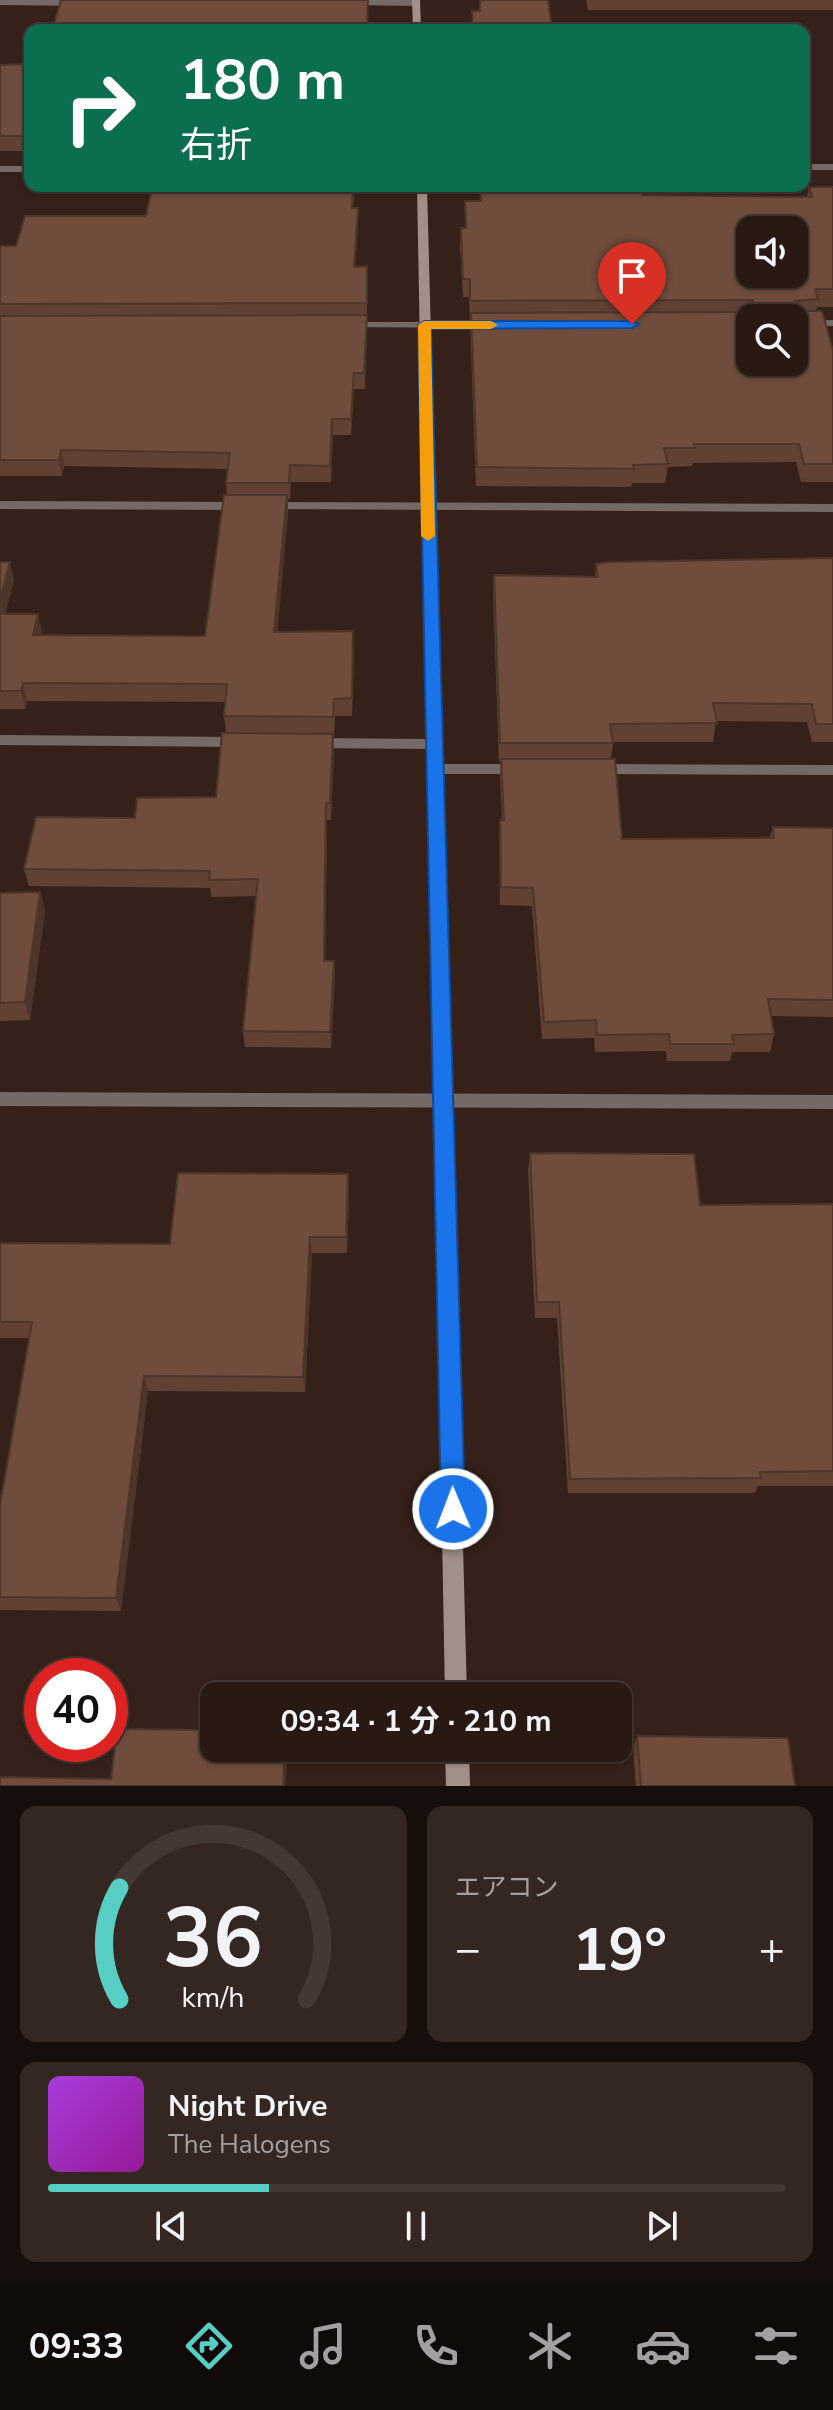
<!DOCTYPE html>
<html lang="ja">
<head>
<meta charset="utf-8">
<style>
	body { margin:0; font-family:"Nunito Sans","Noto Sans JP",sans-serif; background:#342621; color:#f1f3f6; height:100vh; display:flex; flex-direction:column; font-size:30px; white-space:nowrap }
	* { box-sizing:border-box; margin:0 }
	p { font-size:26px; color:#a5a0a0 }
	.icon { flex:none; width:44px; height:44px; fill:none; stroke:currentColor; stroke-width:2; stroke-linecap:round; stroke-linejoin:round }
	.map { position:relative; height:1786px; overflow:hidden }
	.drawer { display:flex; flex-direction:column; gap:20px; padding:20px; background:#160e0a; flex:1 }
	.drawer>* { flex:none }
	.banner { position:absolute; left:24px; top:24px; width:786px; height:168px; border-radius:16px; box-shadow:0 2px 6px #0004,0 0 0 2px #443833; background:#0b6e4f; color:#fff; overflow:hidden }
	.fabs { position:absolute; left:736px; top:216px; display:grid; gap:16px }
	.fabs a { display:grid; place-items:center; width:72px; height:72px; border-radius:16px; background:#281913; box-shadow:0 2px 6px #0004,0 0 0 2px #443833; font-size:40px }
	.speed { position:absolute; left:24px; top:1658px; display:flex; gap:16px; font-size:40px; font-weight:700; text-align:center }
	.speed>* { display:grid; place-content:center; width:104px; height:104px; border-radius:50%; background:#281913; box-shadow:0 2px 6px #0004,0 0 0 2px #443833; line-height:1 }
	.speed .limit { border:12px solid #d22; background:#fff; color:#111 }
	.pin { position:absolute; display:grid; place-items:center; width:68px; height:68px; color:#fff; margin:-82px -34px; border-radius:50% 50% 50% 0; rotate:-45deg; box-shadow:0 0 8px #0007 }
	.pin .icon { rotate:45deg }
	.me { position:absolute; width:88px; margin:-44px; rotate:359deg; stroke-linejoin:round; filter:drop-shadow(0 0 6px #0008) }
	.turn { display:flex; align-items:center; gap:28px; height:168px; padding:0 24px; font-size:36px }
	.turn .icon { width:104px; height:104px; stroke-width:2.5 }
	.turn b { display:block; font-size:56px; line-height:68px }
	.big { font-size:60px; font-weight:700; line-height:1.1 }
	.drawer .card { flex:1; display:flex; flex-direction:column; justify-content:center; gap:12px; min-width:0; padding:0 28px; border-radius:16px; background:#342621 }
	.drawer .dial { align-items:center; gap:0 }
	.dial svg { height:208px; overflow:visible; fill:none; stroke:#443833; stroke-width:7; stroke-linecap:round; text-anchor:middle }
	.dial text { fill:#f1f3f6; stroke:none }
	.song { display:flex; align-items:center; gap:24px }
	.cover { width:96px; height:96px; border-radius:12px; background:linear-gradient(135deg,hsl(280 70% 55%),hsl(300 70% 35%)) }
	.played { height:8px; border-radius:4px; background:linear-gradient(90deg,#56cec3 30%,#443833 30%) }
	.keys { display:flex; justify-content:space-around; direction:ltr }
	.heat { display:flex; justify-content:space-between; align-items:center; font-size:44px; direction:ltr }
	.drawer .tiles { flex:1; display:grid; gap:20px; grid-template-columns:1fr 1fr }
	.card:last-child { grid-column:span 2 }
	.trip { position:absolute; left:200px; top:1682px; width:432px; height:80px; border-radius:16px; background:#281913; box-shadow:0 2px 6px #0004,0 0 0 2px #443833; font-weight:700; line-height:80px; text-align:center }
	.tab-bar { display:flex; height:128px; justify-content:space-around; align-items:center; background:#100a08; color:#a5a0a0 }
	.tab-bar .icon { width:56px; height:56px }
	.tab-bar .current { color:#56cec3 }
	.tab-bar b { font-size:36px; color:#f1f3f6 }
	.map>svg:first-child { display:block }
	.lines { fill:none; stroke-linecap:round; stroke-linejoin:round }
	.street { fill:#756a66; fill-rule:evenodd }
	.secondary { fill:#a19089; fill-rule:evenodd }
	.wall { fill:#604134 }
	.shaded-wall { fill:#4e352a }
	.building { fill:#704c3c; stroke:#4e352a; stroke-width:2; fill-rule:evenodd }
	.route { fill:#1a73e8; stroke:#114b97; stroke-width:2 }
	.slow { fill:#f59e0b }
</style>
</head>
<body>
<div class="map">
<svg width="833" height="1786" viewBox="0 0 833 1786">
	<rect width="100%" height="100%" fill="#352119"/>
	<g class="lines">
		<g class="street">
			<path d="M 0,0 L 82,0 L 86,3 L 82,6 L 0,5 Z"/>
			<path d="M 350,0 L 416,0 L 420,3 L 416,6 L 347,5 L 347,1 Z"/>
			<rect x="804" y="164" width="29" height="6"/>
			<rect x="0" y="166" width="30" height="6"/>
			<path d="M 833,320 L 833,326 L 794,327 L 794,321 Z"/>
			<path d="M 348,322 L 492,322 L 498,325 L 492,328 L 344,327 L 344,323 Z"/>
			<path d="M 0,501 L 243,502 L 249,506 L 243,510 L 0,509 Z"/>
			<path d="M 267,502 L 833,504 L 833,512 L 262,509 L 262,503 Z"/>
			<path d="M 0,735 L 244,737 L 251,742 L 244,747 L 0,745 Z"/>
			<path d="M 311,738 L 433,739 L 440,744 L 433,749 L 311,748 L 304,743 Z"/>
			<path d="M 434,764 L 519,764 L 526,769 L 519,774 L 434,774 L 427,769 Z"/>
			<path d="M 595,764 L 833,765 L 833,775 L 595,774 L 588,769 Z"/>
			<path d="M 0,1092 L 833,1095 L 833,1109 L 0,1106 Z"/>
		</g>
		<g class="secondary">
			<path d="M 412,0 L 420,0 L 421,30 L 413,30 Z"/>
			<path d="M 417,186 L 427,186 L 467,1696 L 445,1696 Z"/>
			<path d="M 445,1748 L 469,1748 L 470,1786 L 446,1786 Z"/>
		</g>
	</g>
	<g class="wall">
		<path d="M 586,0 L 833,0 L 833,10 L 588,10 Z"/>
		<path d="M 30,64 L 30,151 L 0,151 L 0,65 Z"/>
		<path d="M 177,186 L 355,186 L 353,208 L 358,208 L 358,224 L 355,267 L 367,266 L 367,331 L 365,389 L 354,389 L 351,435 L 333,435 L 331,482 L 291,482 L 290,499 L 288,499 L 288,513 L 277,632 L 354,649 L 352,716 L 335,716 L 334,735 L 333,735 L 334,751 L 331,820 L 327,820 L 325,961 L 334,961 L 335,978 L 331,1048 L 245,1047 L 243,1031 L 256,896 L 211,897 L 210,888 L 29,886 L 24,869 L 135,818 L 216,797 L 226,733 L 224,716 L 225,702 L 27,701 L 25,709 L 0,709 L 0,562 L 14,580 L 5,614 L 42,632 L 41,635 L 205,636 L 227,495 L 226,483 L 228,469 L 64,466 L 62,476 L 0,476 L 0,246 L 16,246 L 146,216 L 175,193 Z"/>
		<path d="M 479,186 L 640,186 L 642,195 L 807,197 L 809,187 L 833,187 L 833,307 L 817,307 L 816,311 L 833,351 L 833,482 L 801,482 L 796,462 L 693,463 L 692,466 L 668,467 L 665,483 L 632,483 L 631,487 L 476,486 L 469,297 L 463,297 L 460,246 L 461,228 L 465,228 L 480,201 Z"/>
		<path d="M 833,558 L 833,742 L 812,742 L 807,722 L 716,721 L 713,742 L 613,742 L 611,759 L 622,839 L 770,838 L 773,827 L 833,828 L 833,1017 L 771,1016 L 774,1034 L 770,1052 L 732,1052 L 730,1061 L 667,1061 L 666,1051 L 595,1052 L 594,1038 L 542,1039 L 532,906 L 500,905 L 499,838 L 500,820 L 502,820 L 500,777 L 501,761 L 499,761 L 493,594 L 494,575 L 595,577 L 596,564 Z"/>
		<path d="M 40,892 L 45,911 L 30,1020 L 0,1021 L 0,893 Z"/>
		<path d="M 530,1153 L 700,1205 L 833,1204 L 833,1486 L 758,1486 L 755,1493 L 568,1493 L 557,1318 L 535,1318 L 528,1170 Z"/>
		<path d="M 349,1191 L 347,1253 L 312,1253 L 305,1392 L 148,1391 L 121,1611 L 0,1610 L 0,1505 L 29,1338 L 0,1338 L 0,1243 L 170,1244 Z"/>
		<path d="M 637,1736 L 795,1786 L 636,1786 L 633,1747 Z"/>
	</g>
	<g class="shaded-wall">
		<path d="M 358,208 L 358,224 L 354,282 L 354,267 Z"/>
		<path d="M 367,315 L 367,331 L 365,389 L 364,373 Z"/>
		<path d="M 354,373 L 354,389 L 351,435 L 351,419 Z"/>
		<path d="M 332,419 L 333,435 L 331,482 L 330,466 Z"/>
		<path d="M 61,450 L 64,466 L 62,476 L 59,460 Z"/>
		<path d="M 290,465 L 291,482 L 290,499 L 289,483 Z"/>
		<path d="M 287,495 L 288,513 L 276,650 L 274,632 Z"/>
		<path d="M 10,562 L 14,580 L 0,632 L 0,600 Z"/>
		<path d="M 38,614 L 42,632 L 37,653 L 33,635 Z"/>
		<path d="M 353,631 L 354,649 L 352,716 L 352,698 Z"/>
		<path d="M 23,683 L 27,701 L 25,709 L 21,691 Z"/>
		<path d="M 333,734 L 334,751 L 331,820 L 330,803 Z"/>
		<path d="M 326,803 L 327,820 L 325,978 L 324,961 Z"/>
		<path d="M 40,892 L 45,911 L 30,1020 L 25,1002 Z"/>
		<path d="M 334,961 L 335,978 L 331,1048 L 330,1032 Z"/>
		<path d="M 348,1174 L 349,1191 L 347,1253 L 346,1237 Z"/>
		<path d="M 310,1237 L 312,1253 L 305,1392 L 303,1377 Z"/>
		<path d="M 144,1376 L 148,1391 L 121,1611 L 116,1598 Z"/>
		<path d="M 285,1748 L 288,1748 L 285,1786 L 283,1786 Z"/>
	</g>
	<g class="building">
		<path d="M 61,0 L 368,0 L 367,30 L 52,30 Z"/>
		<path d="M 480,0 L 548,0 L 552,30 L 473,30 L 472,11 L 480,11 Z"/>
		<path d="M 30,64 L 30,136 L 0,136 L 0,65 Z"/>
		<path d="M 177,186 L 353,186 L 352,208 L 358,208 L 354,267 L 367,266 L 367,303 L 0,304 L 0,246 L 16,246 L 25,216 L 146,216 L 151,193 L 175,193 Z"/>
		<path d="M 480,186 L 640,186 L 642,195 L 812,197 L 809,187 L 833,187 L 833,289 L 815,289 L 818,299 L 795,301 L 795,311 L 822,311 L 833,351 L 833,464 L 804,464 L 799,444 L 694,444 L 695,448 L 664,448 L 668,464 L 633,465 L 634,469 L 477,467 L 471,313 L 753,312 L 756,309 L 753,300 L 470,301 L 470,279 L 463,279 L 461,228 L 466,228 L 465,201 L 481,201 ZM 750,230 L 794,230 L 794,274 L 750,274 ZM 750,318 L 794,318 L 794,362 L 750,362 Z"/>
		<path d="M 367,315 L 364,373 L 354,373 L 351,419 L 332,419 L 330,466 L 290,465 L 289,483 L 226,483 L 230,453 L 61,450 L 59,460 L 0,460 L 0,316 Z"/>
		<path d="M 224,495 L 287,495 L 274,632 L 353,631 L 352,698 L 334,699 L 333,717 L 224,716 L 227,684 L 23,683 L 21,691 L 0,691 L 0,614 L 38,614 L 33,635 L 205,636 Z"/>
		<path d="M 833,558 L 833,724 L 816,724 L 812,704 L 713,703 L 717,723 L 610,724 L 613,743 L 500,743 L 494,575 L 598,577 L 596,564 L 609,562 Z"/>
		<path d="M 0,562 L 10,562 L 0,600 Z"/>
		<path d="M 222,733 L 333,734 L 330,803 L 326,803 L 324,961 L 334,961 L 330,1032 L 243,1031 L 258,879 L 209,880 L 210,871 L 24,869 L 36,817 L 135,818 L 137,798 L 216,797 Z"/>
		<path d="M 501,759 L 615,759 L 622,839 L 774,838 L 773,827 L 833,828 L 833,1000 L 768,999 L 774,1034 L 732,1035 L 734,1044 L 670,1044 L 669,1034 L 597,1035 L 596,1020 L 544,1022 L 533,888 L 501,887 L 500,820 L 504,820 Z"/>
		<path d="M 40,892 L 25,1002 L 0,1003 L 0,893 Z"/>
		<path d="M 530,1153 L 694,1154 L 700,1205 L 833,1204 L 833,1471 L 760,1472 L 761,1478 L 570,1479 L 559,1302 L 537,1302 Z"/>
		<path d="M 178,1173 L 348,1174 L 346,1237 L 310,1237 L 303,1377 L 144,1376 L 116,1598 L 0,1597 L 0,1505 L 32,1322 L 0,1322 L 0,1243 L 170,1244 Z"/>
		<path d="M 117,1729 L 214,1730 L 214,1748 L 285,1748 L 283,1786 L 0,1786 L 0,1777 L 111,1779 Z"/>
		<path d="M 637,1736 L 788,1738 L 795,1786 L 641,1786 Z"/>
	</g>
	<path class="route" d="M 424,321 L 632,321 L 639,324 L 632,328 L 431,329 L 465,1509 L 461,1518 L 453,1521 L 444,1518 L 441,1509 L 418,325 Z"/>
	<path class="slow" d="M 424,321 L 491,321 L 498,325 L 491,329 L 431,329 L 435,536 L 428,541 L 421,536 L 418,325 Z"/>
</svg>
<div class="fabs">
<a><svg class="icon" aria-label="sound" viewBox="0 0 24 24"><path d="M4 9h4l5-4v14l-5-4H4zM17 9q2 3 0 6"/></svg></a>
<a><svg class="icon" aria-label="search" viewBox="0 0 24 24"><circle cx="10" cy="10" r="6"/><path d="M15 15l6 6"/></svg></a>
</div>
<div class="speed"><div class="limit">40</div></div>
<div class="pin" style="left:632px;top:324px;background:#d93025"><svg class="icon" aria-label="arrive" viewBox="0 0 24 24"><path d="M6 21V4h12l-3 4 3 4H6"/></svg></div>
<svg class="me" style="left:453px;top:1509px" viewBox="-20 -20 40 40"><circle r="17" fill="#1a73e8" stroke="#fff" stroke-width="3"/><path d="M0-11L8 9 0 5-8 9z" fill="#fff"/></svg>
<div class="trip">09:34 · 1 分 · 210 m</div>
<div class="banner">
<div class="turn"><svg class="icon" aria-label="right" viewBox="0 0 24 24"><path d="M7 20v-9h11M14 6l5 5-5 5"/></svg><div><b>180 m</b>右折</div></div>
</div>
</div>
<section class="drawer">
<div class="tiles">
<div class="card dial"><svg viewBox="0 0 100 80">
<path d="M14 69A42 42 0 1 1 86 69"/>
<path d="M14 69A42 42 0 0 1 14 26" stroke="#56cec3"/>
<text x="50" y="56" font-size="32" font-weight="700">36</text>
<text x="50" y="72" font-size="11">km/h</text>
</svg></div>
<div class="card"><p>エアコン</p>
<div class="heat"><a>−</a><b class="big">19°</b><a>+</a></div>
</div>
<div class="card">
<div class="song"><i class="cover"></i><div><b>Night Drive</b><p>The Halogens</p></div></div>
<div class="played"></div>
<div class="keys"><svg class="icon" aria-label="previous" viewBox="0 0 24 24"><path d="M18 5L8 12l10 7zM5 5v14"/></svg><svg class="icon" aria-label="pause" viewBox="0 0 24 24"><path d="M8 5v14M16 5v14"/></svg><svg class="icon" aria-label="next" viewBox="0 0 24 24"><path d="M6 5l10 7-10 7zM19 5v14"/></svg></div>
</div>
</div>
</section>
<nav class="tab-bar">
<b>09:33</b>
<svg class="icon current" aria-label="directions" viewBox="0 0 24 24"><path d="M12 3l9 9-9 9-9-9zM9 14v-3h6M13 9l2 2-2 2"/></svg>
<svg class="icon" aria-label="music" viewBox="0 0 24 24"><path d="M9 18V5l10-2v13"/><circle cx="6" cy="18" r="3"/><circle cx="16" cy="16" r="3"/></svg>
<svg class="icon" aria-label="phone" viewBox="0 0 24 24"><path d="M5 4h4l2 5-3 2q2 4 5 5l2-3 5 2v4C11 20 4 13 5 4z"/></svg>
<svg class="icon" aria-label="climate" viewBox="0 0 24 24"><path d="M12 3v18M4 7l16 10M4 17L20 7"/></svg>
<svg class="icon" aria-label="car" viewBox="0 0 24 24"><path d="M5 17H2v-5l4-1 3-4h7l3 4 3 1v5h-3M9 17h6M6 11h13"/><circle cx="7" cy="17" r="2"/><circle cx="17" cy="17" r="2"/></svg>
<svg class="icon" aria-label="filters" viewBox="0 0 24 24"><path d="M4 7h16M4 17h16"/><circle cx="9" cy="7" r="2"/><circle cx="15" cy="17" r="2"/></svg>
</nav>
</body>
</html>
